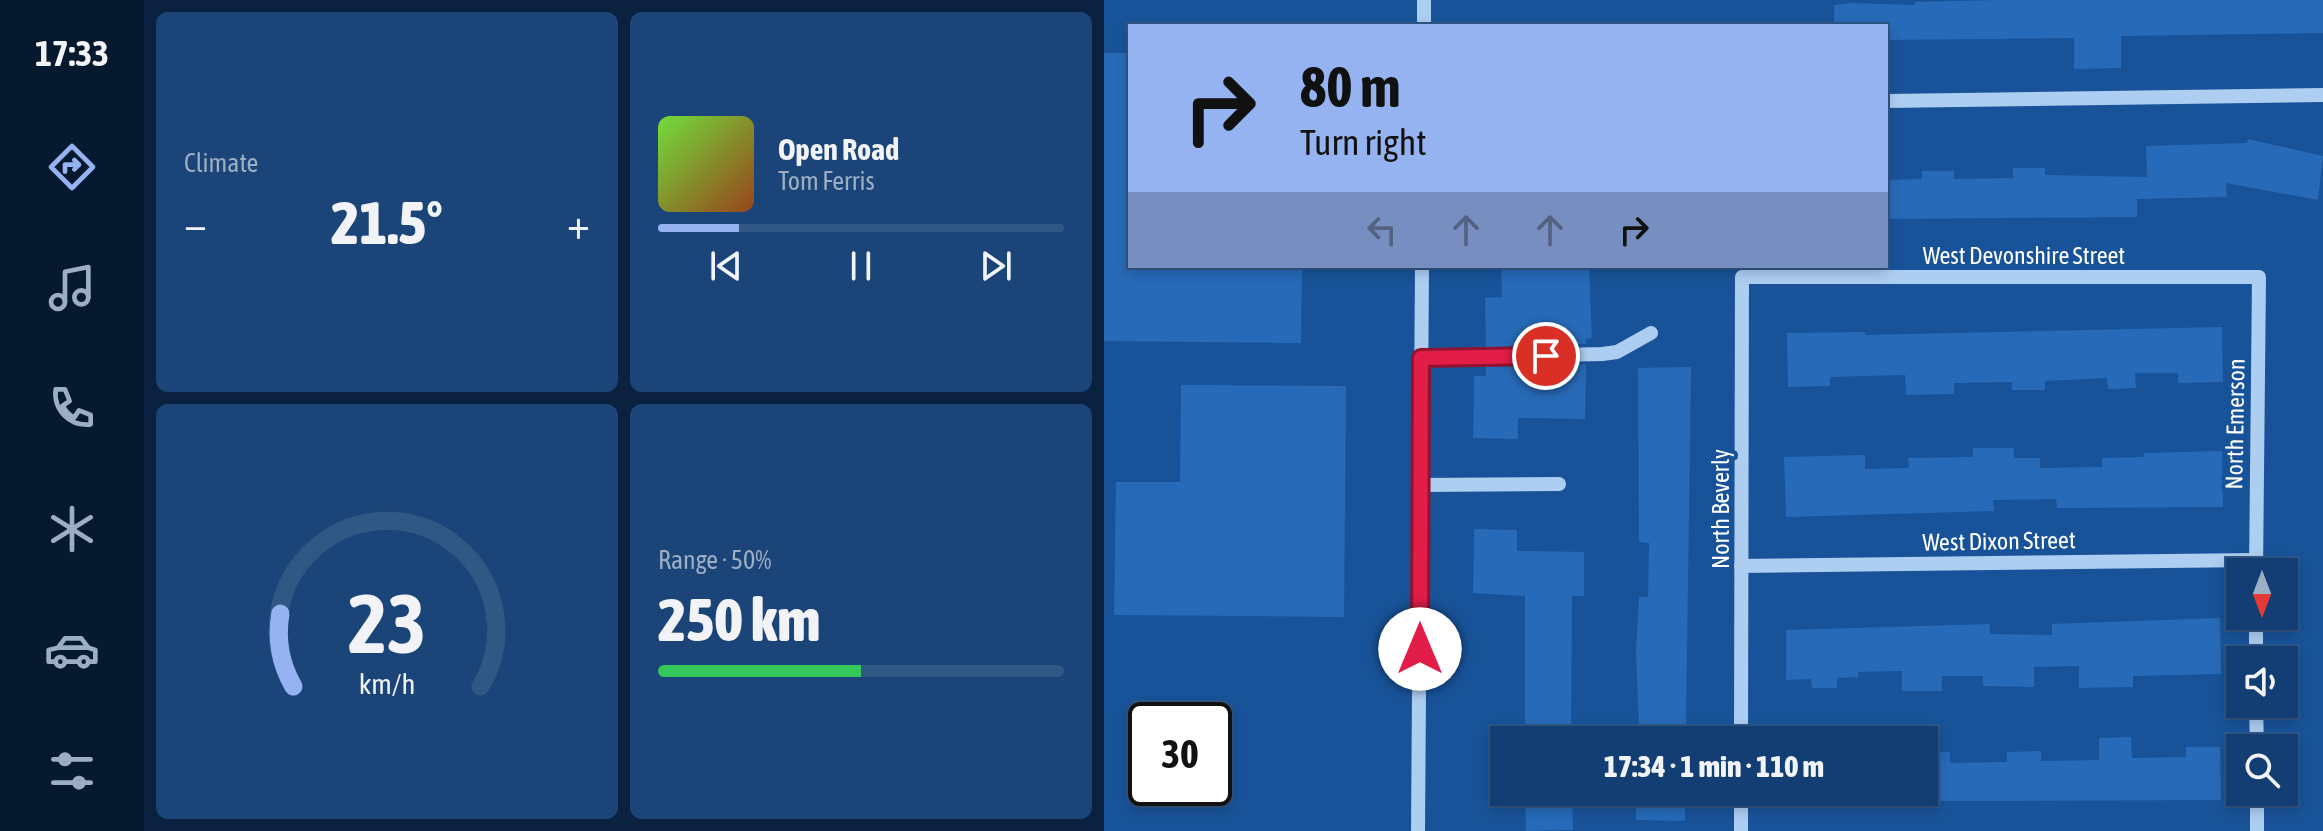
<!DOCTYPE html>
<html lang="en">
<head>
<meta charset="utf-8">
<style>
	body { margin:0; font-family:"Asap Condensed",sans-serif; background:#1b4578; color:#f1f3f6; height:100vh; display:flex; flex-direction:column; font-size:30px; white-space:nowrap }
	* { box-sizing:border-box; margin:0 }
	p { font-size:26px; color:#9caec4 }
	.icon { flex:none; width:44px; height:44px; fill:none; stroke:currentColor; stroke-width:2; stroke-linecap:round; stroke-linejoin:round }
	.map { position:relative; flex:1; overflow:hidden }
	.drawer { display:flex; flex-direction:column; gap:12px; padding:12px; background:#0a223f; width:960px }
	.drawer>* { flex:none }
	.top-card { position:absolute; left:24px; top:24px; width:760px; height:244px; border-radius:0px; box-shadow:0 4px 12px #0003,0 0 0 2px #315785; background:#95b2f1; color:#111; overflow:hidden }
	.needle { width:52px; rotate:180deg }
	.fabs { position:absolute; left:1122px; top:558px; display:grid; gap:16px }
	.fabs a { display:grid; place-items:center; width:72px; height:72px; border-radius:0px; background:#123e73; box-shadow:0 4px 12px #0003,0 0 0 2px #315785; font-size:40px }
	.speed { position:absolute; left:24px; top:702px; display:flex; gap:16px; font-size:40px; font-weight:700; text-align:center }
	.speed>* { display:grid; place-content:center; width:104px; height:104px; border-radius:50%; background:#123e73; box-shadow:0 4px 12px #0003,0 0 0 2px #315785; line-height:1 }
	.speed .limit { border:4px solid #111; border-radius:12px; background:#fff; color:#111 }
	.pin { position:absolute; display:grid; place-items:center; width:68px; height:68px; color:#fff; margin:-34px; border:4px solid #fff; border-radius:50%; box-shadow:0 2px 8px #0007 }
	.me { position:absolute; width:88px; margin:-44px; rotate:0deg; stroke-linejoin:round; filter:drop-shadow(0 0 6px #0008) }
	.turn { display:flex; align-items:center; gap:28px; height:168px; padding:0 40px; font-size:36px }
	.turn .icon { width:104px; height:104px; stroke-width:2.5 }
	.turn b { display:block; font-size:56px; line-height:68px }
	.lanes { display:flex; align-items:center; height:76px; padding:0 40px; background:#0003; justify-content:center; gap:40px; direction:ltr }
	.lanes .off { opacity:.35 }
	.big { font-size:60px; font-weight:800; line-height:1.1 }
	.drawer .tile { flex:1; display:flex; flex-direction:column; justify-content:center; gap:12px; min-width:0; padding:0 28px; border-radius:12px; background:#1b4578 }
	.drawer .dial { align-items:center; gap:0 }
	.dial svg { height:208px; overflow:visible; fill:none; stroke:#315785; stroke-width:7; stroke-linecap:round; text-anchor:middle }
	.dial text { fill:#f1f3f6; stroke:none }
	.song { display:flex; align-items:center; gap:24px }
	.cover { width:96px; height:96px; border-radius:12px; background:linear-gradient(135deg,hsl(100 70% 55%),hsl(20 70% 35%)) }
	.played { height:8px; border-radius:4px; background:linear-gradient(90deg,#95b2f1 20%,#315785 20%) }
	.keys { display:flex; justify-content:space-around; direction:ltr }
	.heat { display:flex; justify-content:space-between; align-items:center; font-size:44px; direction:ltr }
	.charge { height:12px; border-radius:6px; background:linear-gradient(90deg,#34c759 50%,#315785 0) }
	.drawer .tiles { flex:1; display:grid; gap:12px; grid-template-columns:repeat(2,1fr) }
	.trip { position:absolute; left:386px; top:726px; width:448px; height:80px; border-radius:0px; background:#123e73; box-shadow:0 4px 12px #0003,0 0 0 2px #315785; font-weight:800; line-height:80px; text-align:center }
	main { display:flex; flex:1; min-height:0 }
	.menu { display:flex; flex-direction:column; width:144px; justify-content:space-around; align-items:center; background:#07192e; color:#9caec4 }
	.menu .icon { width:56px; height:56px }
	.menu .on { color:#95b2f1 }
	.menu b { font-size:36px; color:#f1f3f6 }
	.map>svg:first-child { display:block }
	.building { fill:#276ab7 }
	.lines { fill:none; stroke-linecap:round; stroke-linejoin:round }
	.minor { stroke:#adcdf1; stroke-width:14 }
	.route-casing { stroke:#92132f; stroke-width:20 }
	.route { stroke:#e11d48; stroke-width:14 }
	.labels { text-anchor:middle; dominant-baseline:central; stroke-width:8; stroke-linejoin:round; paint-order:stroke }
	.street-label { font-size:24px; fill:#fff; stroke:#185399 }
</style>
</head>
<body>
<main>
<nav class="menu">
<b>17:33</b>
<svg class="icon on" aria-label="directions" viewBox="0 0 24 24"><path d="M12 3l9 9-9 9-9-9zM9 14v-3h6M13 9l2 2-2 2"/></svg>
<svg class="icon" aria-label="music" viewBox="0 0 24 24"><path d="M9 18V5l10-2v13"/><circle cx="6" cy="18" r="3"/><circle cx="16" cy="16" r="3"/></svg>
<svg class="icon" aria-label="phone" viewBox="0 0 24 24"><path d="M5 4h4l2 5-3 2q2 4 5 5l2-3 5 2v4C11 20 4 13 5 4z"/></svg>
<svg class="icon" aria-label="climate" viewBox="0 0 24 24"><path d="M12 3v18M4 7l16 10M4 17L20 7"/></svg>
<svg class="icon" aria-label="car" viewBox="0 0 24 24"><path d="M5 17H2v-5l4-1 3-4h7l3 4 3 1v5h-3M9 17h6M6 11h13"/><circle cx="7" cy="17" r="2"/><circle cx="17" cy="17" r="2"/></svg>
<svg class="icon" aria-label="filters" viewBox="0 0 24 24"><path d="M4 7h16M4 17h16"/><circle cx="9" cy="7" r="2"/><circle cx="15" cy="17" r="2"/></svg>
</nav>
<section class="drawer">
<div class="tiles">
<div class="tile"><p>Climate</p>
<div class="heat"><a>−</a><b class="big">21.5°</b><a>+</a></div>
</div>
<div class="tile">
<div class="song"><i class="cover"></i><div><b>Open Road</b><p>Tom Ferris</p></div></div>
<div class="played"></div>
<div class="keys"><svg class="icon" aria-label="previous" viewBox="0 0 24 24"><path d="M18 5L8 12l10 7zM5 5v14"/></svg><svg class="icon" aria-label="pause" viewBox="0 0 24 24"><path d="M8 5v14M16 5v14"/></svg><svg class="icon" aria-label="next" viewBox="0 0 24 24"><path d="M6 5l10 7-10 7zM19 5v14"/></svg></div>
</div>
<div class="tile dial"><svg viewBox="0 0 100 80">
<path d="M14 69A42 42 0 1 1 86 69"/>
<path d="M14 69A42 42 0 0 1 9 41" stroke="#95b2f1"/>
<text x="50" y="56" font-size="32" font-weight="700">23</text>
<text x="50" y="72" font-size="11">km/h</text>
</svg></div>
<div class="tile"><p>Range · 50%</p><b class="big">250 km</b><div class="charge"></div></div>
</div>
</section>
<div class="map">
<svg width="1219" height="831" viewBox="0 0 1219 831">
	<rect width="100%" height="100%" fill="#185399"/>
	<g class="building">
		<path d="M 892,0 L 1219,0 L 1219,33 L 1017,36 L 1017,68 L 970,69 L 970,38 L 782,40 L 782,26 L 730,26 L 730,5 L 746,3 L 811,5 L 811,2 Z"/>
		<path d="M 0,53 L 26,53 L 26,266 L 198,266 L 197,343 L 0,341 Z"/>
		<path d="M 1144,139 L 1219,156 L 1214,200 L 1122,183 L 1123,197 L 1033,199 L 1033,217 L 782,219 L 782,180 L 818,179 L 818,171 L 850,171 L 850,179 L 909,178 L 909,168 L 941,168 L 941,175 L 1043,177 L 1042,146 L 1143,143 Z"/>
		<path d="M 397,266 L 485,266 L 488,338 L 482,339 L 482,344 L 382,347 L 381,298 L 398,297 Z"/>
		<path d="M 1118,327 L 1119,382 L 1074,383 L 1074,373 L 1031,373 L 1032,388 L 1004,389 L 1003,378 L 941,381 L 941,390 L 908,390 L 908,382 L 850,383 L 850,394 L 802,395 L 801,375 L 726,377 L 726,386 L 684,387 L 683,333 L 761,332 L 761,335 Z"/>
		<path d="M 482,364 L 481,419 L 414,418 L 414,439 L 369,438 L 370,376 L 382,376 L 382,367 Z"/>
		<path d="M 587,367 L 582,729 L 535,730 L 532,652 L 535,597 L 544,597 L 545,543 L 535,542 L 534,368 Z"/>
		<path d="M 77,385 L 242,386 L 240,617 L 10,615 L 12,482 L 76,482 Z"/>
		<path d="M 869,448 L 910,448 L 910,458 L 936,458 L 936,468 L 998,467 L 998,458 L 1040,457 L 1040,453 L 1118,451 L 1119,507 L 953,508 L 952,499 L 889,500 L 890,511 L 682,517 L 680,457 L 761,455 L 761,469 L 805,468 L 804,458 L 869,457 Z"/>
		<path d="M 370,529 L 413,530 L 413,551 L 480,552 L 480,596 L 468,596 L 467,740 L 421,740 L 421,596 L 369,593 Z"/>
		<path d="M 1116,618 L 1117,674 L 1029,676 L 1029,687 L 975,688 L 975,666 L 930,667 L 930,687 L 879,686 L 879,676 L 838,676 L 838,691 L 798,691 L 798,671 L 754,672 L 754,677 L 733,678 L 733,688 L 708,688 L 707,679 L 682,680 L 682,630 L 886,624 L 886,634 L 948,635 L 948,624 Z"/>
		<path d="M 1027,737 L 1028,758 L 1082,757 L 1082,747 L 1116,747 L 1117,800 L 820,801 L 820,753 L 846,752 L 846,763 L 903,762 L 903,752 L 937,751 L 937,761 L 995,760 L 995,738 Z"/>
		<path d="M 421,792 L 468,792 L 469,830 L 422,831 Z"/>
		<path d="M 532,792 L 581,792 L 581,821 L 532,820 Z"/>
	</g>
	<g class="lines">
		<g class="minor">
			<path d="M 320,26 L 320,0"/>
			<path d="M 782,101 L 1219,95"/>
			<path d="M 317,358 L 498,354 L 513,352 L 547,333"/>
			<path d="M 317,485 L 455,484"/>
			<path d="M 637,566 L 1152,560"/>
			<path d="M 1152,616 L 1152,660"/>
			<path d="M 1152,704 L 1153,748"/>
			<path d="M 637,740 L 638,277 L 1155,277 L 1152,572"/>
			<path d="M 1153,792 L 1153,831"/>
			<path d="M 314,831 L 318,266"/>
			<path d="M 637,831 L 637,792"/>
		</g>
	</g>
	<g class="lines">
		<defs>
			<path id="route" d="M 316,649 L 317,358 L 442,356"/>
		</defs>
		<use href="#route" class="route-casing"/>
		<use href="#route" class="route"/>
	</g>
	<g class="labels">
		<g class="street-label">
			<text x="920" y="255">West Devonshire Street</text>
			<text transform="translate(1131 424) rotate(-89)">North Emerson</text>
			<text transform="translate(616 509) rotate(-90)">North Beverly</text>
			<text transform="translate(895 541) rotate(-1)">West Dixon Street</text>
		</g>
	</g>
</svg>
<div class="fabs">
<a><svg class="needle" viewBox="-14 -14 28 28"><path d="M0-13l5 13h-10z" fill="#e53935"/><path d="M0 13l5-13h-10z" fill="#9caec4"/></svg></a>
<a><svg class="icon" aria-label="sound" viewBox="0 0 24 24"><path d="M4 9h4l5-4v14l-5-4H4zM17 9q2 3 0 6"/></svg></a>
<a><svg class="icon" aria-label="search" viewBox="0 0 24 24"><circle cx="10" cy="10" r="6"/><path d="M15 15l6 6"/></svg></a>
</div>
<div class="speed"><div class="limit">30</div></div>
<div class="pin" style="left:442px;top:356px;background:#d93025"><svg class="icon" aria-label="arrive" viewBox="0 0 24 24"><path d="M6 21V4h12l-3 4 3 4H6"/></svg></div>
<svg class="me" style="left:316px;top:649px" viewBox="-20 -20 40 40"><circle r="19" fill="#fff"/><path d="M0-13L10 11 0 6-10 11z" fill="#e11d48"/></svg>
<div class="trip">17:34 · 1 min · 110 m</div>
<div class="top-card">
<div class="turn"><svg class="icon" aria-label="right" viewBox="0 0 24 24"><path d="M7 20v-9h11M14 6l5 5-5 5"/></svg><div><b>80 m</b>Turn right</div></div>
<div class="lanes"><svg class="icon off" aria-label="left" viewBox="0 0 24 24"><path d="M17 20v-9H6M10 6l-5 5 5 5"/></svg><svg class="icon off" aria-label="ahead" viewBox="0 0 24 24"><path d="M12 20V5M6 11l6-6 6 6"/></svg><svg class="icon off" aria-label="ahead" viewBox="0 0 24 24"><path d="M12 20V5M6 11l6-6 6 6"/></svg><svg class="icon" aria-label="right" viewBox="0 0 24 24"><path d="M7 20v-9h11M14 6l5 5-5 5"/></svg></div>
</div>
</div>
</main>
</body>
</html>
